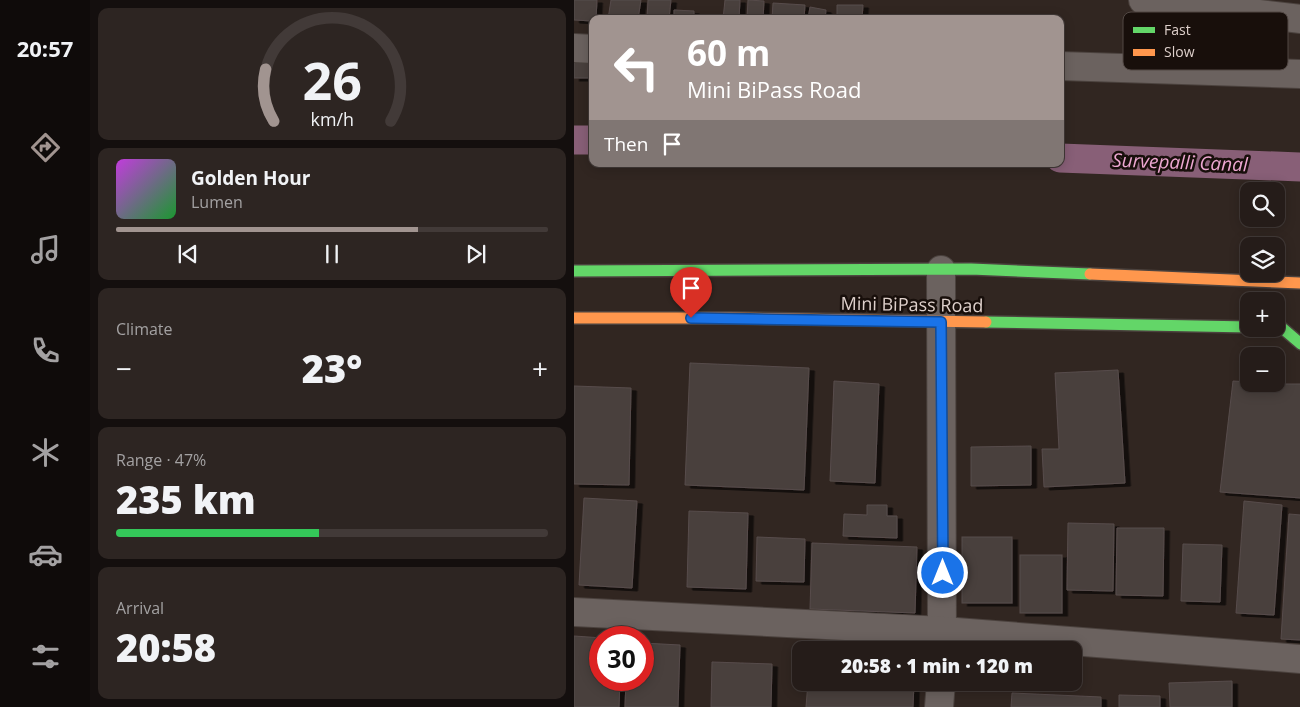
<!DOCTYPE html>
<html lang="en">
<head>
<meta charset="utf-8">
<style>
	body { margin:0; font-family:"Open Sans",sans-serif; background:#2d2522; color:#f1f3f6; height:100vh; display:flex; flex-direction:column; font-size:19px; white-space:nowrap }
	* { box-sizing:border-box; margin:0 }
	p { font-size:16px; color:#a3a1a2 }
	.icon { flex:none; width:28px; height:28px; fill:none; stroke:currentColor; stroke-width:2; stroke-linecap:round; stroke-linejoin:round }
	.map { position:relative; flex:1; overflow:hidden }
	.details { display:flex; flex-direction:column; gap:8px; padding:8px; background:#140f0e; width:484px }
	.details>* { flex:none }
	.top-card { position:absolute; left:15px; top:15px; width:475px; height:152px; border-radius:10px; box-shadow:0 2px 12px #0003,0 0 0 1px #423a38; background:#a19490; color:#fff; overflow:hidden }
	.buttons { position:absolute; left:666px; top:182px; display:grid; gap:10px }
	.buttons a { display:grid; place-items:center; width:45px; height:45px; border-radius:10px; background:#251c19; box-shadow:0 2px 12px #0003,0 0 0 1px #423a38; font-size:25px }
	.speed { position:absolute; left:15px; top:626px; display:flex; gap:10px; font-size:25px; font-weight:700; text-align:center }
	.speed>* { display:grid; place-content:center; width:65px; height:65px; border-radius:50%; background:#251c19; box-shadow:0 2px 12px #0003,0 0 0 1px #423a38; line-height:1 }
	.speed .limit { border:8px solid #d22; background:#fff; color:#111 }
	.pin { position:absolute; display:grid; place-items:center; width:42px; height:42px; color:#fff; margin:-51px -21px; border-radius:50% 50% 50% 0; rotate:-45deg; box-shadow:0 0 5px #0007 }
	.pin .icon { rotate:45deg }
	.me { position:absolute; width:55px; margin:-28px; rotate:0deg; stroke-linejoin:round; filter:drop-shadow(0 0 4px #0008) }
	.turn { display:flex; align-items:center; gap:18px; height:105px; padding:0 15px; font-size:22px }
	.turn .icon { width:65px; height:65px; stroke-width:2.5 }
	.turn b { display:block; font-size:35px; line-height:42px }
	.then { display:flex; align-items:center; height:48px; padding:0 15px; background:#0003; gap:10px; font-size:19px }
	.big { font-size:38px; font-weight:800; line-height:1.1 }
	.details .widget { flex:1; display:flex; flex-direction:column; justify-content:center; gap:8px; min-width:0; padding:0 18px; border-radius:10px; background:#2d2522 }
	.details .dial { align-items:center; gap:0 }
	.dial svg { height:130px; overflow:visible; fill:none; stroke:#423a38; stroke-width:7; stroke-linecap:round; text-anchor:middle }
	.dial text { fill:#f1f3f6; stroke:none }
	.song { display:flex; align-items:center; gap:15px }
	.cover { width:60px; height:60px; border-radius:8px; background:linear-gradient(135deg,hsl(290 70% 55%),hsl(130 70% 35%)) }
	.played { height:5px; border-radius:2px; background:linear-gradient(90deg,#a19490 70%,#423a38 70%) }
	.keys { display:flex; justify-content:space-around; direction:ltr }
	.heat { display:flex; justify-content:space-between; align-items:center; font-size:28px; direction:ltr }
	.charge { height:8px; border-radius:4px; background:linear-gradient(90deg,#34c759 47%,#423a38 0) }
	.trip { position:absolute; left:218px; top:641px; width:290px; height:50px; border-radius:10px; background:#251c19; box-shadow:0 2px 12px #0003,0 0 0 1px #423a38; font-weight:800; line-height:50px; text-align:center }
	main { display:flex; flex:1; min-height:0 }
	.tab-bar { display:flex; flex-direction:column; width:90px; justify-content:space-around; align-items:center; background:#0f0b0a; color:#a3a1a2 }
	.tab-bar .icon { width:35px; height:35px }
	.tab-bar .active { color:#a19490 }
	.tab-bar b { font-size:22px; color:#f1f3f6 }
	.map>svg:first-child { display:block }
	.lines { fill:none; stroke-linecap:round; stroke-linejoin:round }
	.canal { stroke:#885f77; stroke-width:29 }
	.building { fill:#4a403e; stroke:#574c4b; filter:url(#shadow) }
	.street-casing { stroke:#4b423e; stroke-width:30 }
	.fast-casing { stroke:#4b423e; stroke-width:14 }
	.slow-casing { stroke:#4b423e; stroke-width:14 }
	.street { stroke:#6b625f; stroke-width:28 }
	.fast { stroke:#63d668; stroke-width:11 }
	.slow { stroke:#ff974d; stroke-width:11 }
	.route-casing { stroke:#114b97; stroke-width:12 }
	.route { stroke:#1a73e8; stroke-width:9 }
	.labels { text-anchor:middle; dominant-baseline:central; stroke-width:5; stroke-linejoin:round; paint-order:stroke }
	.street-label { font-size:18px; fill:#ded0cb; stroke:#180f0b }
	.water-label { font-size:19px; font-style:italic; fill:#eda7d1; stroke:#180f0b }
	.key { fill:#180f0b; stroke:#534945; stroke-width:1 }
	.key-label { font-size:14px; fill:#ded0cb }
</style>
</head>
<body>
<main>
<nav class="tab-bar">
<b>20:57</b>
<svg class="icon active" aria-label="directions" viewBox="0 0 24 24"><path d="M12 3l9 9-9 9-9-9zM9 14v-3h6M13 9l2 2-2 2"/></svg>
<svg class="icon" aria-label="music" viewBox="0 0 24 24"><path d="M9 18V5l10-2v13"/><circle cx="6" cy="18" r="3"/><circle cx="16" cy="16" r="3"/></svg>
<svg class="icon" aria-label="phone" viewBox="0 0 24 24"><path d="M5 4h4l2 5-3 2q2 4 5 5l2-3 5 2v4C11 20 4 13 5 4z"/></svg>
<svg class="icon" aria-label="climate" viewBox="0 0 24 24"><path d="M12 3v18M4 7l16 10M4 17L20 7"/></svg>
<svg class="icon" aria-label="car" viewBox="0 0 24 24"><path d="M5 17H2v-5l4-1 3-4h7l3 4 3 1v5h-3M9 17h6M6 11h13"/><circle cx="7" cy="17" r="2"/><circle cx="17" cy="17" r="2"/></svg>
<svg class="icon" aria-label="filters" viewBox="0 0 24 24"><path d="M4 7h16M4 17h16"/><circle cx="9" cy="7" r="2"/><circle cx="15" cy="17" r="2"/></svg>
</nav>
<section class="details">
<div class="widget dial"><svg viewBox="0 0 100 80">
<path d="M14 69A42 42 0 1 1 86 69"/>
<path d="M14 69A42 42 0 0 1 9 37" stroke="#a19490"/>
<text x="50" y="56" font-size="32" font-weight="700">26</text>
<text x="50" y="72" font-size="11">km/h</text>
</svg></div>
<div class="widget">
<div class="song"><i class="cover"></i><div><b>Golden Hour</b><p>Lumen</p></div></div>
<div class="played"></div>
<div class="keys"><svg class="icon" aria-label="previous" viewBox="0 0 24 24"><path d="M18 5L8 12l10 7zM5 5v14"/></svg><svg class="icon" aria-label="pause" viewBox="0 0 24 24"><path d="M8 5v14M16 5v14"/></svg><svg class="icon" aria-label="next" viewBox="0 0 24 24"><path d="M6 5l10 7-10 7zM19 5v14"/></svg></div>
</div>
<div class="widget"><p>Climate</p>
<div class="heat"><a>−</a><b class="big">23°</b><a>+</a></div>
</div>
<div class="widget"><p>Range · 47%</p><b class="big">235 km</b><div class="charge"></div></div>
<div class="widget"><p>Arrival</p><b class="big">20:58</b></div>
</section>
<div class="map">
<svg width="727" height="707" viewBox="0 0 727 707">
	<defs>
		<filter id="shadow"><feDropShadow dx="5.5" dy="3" stdDeviation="0" flood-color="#0009"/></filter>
	</defs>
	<rect width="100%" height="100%" fill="#312621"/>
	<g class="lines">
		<g class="canal">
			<path d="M 0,140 L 19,140"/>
			<path d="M 486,158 L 727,167"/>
		</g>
	</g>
	<g class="building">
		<path d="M 0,0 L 23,0 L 22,19 L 19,19 L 19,21 L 0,20 Z"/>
		<path d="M 37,0 L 67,0 L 64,19 L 34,19 Z"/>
		<path d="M 74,0 L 97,0 L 95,19 L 73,19 Z"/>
		<path d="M 151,0 L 166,0 L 165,19 L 149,19 Z"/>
		<path d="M 174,0 L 190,1 L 189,19 L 173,19 Z"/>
		<path d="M 199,3 L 231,5 L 230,19 L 198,19 Z"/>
		<path d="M 263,5 L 289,5 L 288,19 L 263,19 Z"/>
		<path d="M 236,7 L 252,10 L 251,19 L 234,19 Z"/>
		<path d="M 100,10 L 120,11 L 120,19 L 100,19 Z"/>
		<rect x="0" y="55" width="15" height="23"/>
		<path d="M 116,363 L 235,368 L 230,490 L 111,485 Z"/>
		<path d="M 544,370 L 551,483 L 470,487 L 468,449 L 485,449 L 481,373 Z"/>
		<path d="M 260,381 L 305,384 L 301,483 L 256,481 Z"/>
		<path d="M 659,381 L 675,382 L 675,384 L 727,384 L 727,498 L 646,492 Z"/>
		<path d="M 0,386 L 57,388 L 55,485 L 0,484 Z"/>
		<path d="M 457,446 L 457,485 L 397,486 L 397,447 Z"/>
		<path d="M 10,498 L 63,501 L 58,588 L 5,585 Z"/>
		<path d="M 670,501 L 708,505 L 700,615 L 662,613 Z"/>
		<path d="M 293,505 L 313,505 L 313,516 L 323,516 L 323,538 L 269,536 L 270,514 L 293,515 Z"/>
		<path d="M 115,511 L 174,513 L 172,589 L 113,587 Z"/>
		<path d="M 715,514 L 727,515 L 727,640 L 707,639 Z"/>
		<path d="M 494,523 L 540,524 L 539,591 L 493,590 Z"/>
		<path d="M 543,528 L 590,528 L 589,596 L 542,595 Z"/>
		<path d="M 183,537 L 231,539 L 230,582 L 182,581 Z"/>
		<rect x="388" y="537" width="50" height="66"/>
		<path d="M 238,543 L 343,547 L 341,613 L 236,609 Z"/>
		<path d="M 609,544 L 648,545 L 646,602 L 607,601 Z"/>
		<rect x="446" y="555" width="42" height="58"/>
		<path d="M 0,636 L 29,638 L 26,638 L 26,680 L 46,680 L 45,707 L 0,707 Z"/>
		<path d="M 69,643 L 106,645 L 104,707 L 51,707 L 52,680 L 69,680 Z"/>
		<path d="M 138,662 L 198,664 L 197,707 L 137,707 Z"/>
		<path d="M 658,681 L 658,707 L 596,707 L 595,683 Z"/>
		<path d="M 234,682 L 340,682 L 339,707 L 232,707 Z"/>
		<path d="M 438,693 L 527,697 L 527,707 L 437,707 Z"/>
		<path d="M 545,695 L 586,696 L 586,707 L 545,707 Z"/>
	</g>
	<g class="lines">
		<defs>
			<g id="street">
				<path d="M 569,0 L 727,19"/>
				<path d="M 0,48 L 19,49"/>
				<path d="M 486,66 L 727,74"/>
				<path d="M 367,270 L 368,649"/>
				<path d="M 0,612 L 369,631 L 727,659"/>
				<path d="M 365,707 L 367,682"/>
			</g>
			<g id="fast">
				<path d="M 0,271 L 397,269 L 516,274"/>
				<path d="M 412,322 L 675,327"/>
				<path d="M 707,327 L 727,344"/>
			</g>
			<g id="slow">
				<path d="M 516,274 L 727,283"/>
				<path d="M 0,318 L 156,318 L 412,322"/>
			</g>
		</defs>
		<use href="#street" class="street-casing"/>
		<use href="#fast" class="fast-casing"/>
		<use href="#slow" class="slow-casing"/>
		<use href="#street" class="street"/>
		<use href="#fast" class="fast"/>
		<use href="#slow" class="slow"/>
	</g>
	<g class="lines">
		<defs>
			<path id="route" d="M 117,318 L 367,322 L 369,573"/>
		</defs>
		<use href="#route" class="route-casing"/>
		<use href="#route" class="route"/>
	</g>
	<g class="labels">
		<g class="street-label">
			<text transform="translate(338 304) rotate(1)">Mini BiPass Road</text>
		</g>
		<g class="water-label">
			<text transform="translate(606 162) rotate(2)">Survepalli Canal</text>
		</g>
	</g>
	<rect x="549" y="12" width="165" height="58" rx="8" class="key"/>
	<rect x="559" y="27" width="22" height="6" fill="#63d668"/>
	<rect x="559" y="49" width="22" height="7" fill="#ff974d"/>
	<g class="key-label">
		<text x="590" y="35">Fast</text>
		<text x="590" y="57">Slow</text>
	</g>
</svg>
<div class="buttons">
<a><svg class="icon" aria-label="search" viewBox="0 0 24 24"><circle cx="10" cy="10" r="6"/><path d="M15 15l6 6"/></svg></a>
<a><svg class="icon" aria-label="layers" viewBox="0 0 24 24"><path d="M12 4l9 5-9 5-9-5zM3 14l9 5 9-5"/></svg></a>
<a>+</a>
<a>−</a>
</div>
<div class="speed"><div class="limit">30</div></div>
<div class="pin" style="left:117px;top:318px;background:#d93025"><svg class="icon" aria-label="arrive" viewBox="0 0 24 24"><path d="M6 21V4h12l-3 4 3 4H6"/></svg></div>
<svg class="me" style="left:369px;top:573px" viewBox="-20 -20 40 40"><circle r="17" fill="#1a73e8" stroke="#fff" stroke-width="3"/><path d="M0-11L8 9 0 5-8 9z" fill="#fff"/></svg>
<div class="trip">20:58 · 1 min · 120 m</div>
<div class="top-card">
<div class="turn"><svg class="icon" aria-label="left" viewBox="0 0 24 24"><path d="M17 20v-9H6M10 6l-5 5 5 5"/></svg><div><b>60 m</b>Mini BiPass Road</div></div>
<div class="then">Then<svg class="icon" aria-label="arrive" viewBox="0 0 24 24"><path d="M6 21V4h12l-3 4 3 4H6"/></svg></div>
</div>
</div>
</main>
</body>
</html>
